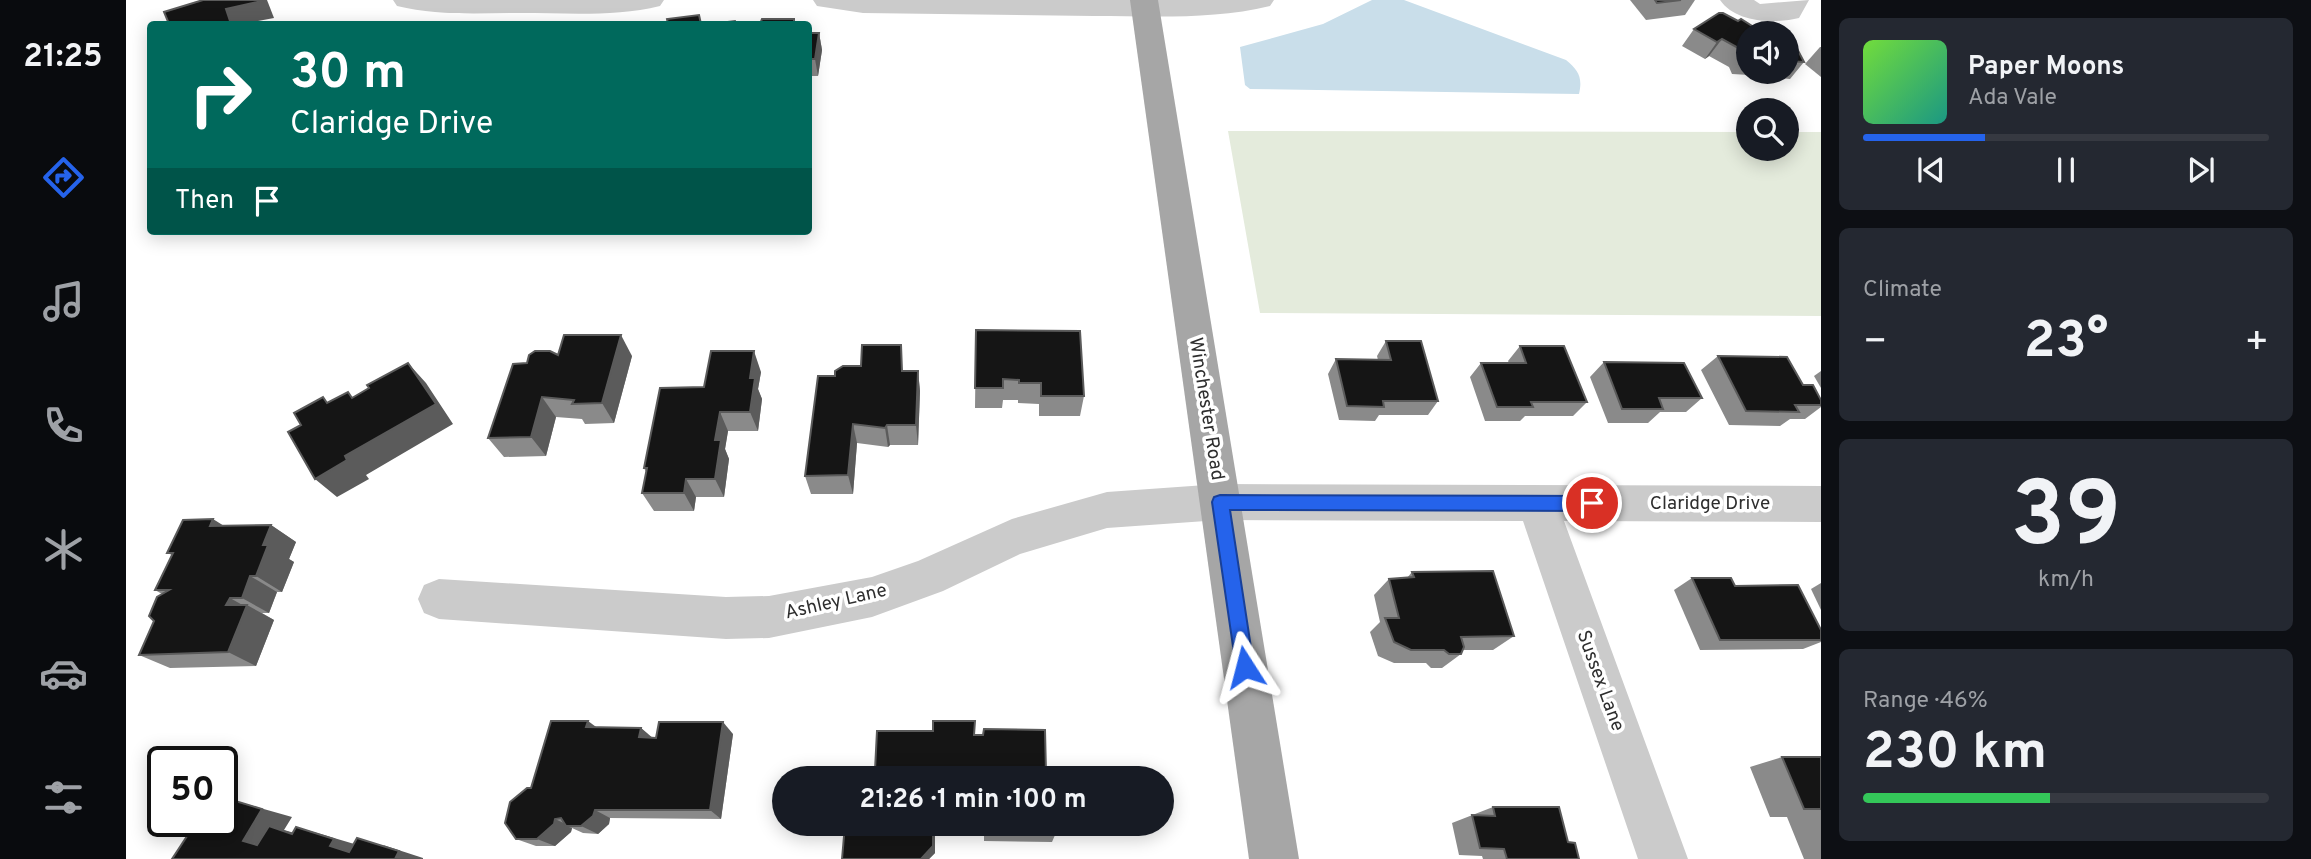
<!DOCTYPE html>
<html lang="en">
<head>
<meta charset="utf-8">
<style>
	body { margin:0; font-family:Overpass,sans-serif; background:#242831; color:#f1f3f6; height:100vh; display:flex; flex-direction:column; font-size:26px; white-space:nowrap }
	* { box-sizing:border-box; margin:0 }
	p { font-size:23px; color:#9ea1a6 }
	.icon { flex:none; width:38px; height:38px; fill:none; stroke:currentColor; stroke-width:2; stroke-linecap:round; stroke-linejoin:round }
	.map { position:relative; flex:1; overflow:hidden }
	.panel { display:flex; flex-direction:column; gap:18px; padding:18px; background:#0d0f14; width:490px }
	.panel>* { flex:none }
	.top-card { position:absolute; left:21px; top:21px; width:665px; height:214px; border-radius:7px; box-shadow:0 4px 18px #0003; background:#00695c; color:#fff; overflow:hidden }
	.fabs { position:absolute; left:1610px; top:21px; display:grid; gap:14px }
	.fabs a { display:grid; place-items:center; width:63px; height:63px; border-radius:50%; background:#171b24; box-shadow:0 4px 18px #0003; font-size:35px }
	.speed { position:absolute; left:21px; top:746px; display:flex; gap:14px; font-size:35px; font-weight:700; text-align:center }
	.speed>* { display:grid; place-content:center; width:91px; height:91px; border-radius:50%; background:#171b24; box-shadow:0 4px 18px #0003; line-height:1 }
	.speed .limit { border:4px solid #111; border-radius:10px; background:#fff; color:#111 }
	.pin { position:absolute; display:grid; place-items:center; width:60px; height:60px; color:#fff; margin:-30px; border:4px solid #fff; border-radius:50%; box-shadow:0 2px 7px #0007 }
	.me { position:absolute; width:77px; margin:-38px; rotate:351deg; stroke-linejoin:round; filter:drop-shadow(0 0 5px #0008) }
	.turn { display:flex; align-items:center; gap:24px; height:147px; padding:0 28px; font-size:32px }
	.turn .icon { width:91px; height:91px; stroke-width:2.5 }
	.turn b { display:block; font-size:49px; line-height:60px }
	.then { display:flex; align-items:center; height:66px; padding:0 28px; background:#0003; gap:14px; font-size:26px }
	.big { font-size:52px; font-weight:700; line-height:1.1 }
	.panel .widget { flex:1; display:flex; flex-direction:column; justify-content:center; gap:10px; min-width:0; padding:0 24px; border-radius:10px; background:#242831 }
	.panel .dial { align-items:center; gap:0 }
	.dial b { font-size:91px; line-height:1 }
	.song { display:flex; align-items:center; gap:21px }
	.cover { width:84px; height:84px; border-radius:10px; background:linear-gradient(135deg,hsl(100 70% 55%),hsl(170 70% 35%)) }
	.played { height:7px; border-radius:4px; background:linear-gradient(90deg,#2563eb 30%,#363941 30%) }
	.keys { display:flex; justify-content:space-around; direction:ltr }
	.heat { display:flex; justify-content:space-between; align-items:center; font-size:38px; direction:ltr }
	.charge { height:10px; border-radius:5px; background:linear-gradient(90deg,#34c759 46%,#363941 0) }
	.trip { position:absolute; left:646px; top:766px; width:402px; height:70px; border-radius:35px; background:#171b24; box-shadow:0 4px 18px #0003; font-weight:700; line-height:70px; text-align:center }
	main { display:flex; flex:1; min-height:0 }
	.tabs { display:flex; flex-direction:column; width:126px; justify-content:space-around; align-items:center; background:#090b0e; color:#9ea1a6 }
	.tabs .icon { width:49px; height:49px }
	.tabs .on { color:#2563eb }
	.tabs b { font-size:32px; color:#f1f3f6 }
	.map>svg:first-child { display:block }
	.green { fill:#e4ebdc }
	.water { fill:#c9deea }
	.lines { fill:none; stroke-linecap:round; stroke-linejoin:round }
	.minor { fill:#cbcbcb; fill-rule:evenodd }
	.major { fill:#a6a6a6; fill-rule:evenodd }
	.wall { fill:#8a8a8a }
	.shaded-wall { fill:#5b5b5b }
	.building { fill:#151515; stroke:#5b5b5b; stroke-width:2 }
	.route { fill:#2563eb; stroke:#184099; stroke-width:2 }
	.labels { text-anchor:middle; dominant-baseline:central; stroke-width:7; stroke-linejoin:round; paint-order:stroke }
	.street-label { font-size:19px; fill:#2e2e2e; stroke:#fff }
</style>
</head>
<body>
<main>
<nav class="tabs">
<b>21:25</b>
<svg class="icon on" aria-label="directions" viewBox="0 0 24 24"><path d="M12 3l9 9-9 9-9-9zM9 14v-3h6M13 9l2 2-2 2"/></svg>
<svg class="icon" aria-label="music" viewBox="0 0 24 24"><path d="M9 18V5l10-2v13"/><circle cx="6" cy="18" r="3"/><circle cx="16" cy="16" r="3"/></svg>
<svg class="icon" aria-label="phone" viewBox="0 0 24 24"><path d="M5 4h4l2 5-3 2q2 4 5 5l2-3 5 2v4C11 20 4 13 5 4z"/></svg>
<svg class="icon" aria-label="climate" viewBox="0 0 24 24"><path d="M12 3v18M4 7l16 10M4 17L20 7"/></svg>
<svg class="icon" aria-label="car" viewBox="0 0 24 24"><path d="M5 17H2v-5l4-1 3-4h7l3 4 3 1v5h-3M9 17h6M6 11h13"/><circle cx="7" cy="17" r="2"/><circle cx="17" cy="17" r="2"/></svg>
<svg class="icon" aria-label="filters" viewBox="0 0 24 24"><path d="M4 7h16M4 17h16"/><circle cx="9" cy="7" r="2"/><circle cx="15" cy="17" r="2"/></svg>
</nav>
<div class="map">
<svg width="1695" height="859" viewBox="0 0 1695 859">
	<rect width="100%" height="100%" fill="#fff"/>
	<path class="green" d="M 1102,131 L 1622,132 L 1622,149 L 1661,149 L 1661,132 L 1695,132 L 1695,316 L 1134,313 Z"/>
	<path class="water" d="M 1246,0 L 1278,0 L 1440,60 C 1452,70 1457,77 1453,94 L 1124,89 L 1119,85 L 1114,47 L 1197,24 Z"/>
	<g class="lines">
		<g class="minor">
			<path d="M 267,0 L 538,0 L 534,6 C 489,17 440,13 394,13 C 353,13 311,16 271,6 Z"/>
			<path d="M 687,0 L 1148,0 L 1144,6 C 1087,20 1026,16 968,16 C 891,15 814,14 737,13 L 691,6 Z"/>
			<path d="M 1594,0 L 1628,0 L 1634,4 L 1683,0 L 1673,18 C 1648,24 1610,23 1594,0 Z"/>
			<path d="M 1094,484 L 1695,486 L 1695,522 L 1438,521 L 1562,859 L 1512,859 L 1397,521 L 1094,520 L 981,528 L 894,554 L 817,591 L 746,617 L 643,638 L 600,639 L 313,619 L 298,613 L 292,599 L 298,585 L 313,579 L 600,597 L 643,596 L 746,577 L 792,561 L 886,519 L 981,492 Z"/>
		</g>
		<path class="major" d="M 1004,0 L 1032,0 L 1173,859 L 1123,859 Z"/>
	</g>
	<g class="wall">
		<path d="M 1504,0 L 1569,0 L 1559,15 L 1520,20 Z"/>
		<path d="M 1568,29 L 1622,33 L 1622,72 L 1627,72 L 1624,75 L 1606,74 L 1603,67 L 1583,56 L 1579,59 L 1556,46 Z"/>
		<path d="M 682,33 L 693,33 L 696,50 L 692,76 L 682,76 Z"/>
		<path d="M 1661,36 L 1678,62 L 1664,79 L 1633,76 L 1631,72 L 1661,72 Z"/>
		<path d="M 1694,47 L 1695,47 L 1695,77 L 1679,64 Z"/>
		<path d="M 850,330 L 958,396 L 954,416 L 913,416 L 913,404 L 892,403 L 892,400 L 877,400 L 876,408 L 849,408 Z"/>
		<path d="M 1260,341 L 1312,401 L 1302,415 L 1253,415 L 1249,421 L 1213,420 L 1202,374 L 1210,359 L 1252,360 L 1251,356 Z"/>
		<path d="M 1394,346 L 1461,402 L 1447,416 L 1399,416 L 1394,421 L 1359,421 L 1344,377 L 1355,363 L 1383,363 L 1382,361 Z"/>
		<path d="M 432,355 L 506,356 L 488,423 L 459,424 L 456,419 L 430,417 L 420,456 L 378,457 L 362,438 Z"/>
		<path d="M 1592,356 L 1677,385 L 1695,400 L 1695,407 L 1679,419 L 1664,419 L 1654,426 L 1603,425 L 1575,370 Z"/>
		<path d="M 1478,362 L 1576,398 L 1560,412 L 1534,412 L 1522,423 L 1482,423 L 1464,377 Z"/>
		<path d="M 777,371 L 792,371 L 794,391 L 792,445 L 764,445 L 762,447 L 731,443 L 727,494 L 685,494 L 679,476 L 709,376 Z"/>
		<path d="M 1695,371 L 1695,388 L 1688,376 Z"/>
		<path d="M 635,372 L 632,389 L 636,399 L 632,431 L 602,431 L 599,449 L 603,459 L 598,497 L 570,497 L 568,511 L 528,511 L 516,493 L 520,472 L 518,468 L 578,387 Z"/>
		<path d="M 145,525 L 170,542 L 163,559 L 168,562 L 156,592 L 151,592 L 143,613 L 136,613 L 148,620 L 130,666 L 44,668 L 13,655 L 28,621 L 36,594 L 29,590 L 46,555 L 41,553 L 98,526 Z"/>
		<path d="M 1286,572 L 1388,636 L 1367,650 L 1337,650 L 1335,654 L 1316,668 L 1305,668 L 1300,663 L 1268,663 L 1252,656 L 1244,632 L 1254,622 L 1248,595 L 1263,579 L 1281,578 Z"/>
		<path d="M 1566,578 L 1609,586 L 1695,630 L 1695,642 L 1677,649 L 1574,650 L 1548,590 Z"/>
		<path d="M 1695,583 L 1695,610 L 1685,589 Z"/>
		<path d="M 471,727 L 515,728 L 526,738 L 607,734 L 595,819 L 484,818 L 483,824 L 472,834 L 457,833 L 446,828 L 445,832 L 429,846 L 410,846 L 390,839 L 405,788 Z"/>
		<path d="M 1656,757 L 1695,757 L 1695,859 L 1678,859 L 1661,817 L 1644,817 L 1624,767 Z"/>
		<path d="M 1367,807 L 1442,842 L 1453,859 L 1357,859 L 1356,856 L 1333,855 L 1326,823 Z"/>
		<path d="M 733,824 L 929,824 L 929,835 L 926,842 L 858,841 L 858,832 L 809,832 L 809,853 L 803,859 L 716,859 Z"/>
	</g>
	<g class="shaded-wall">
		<path d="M 135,0 L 141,0 L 148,18 L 117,24 L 105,24 L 100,9 Z"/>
		<path d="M 693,33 L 696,50 L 692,76 L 689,59 Z"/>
		<path d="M 1596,39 L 1583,56 L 1579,59 L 1591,42 Z"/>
		<path d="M 495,335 L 506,356 L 488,423 L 476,403 Z"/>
		<path d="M 628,351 L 635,372 L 632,389 L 636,399 L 632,431 L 624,412 L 624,378 Z"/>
		<path d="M 282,363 L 300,383 L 327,424 L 240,475 L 243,479 L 211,497 L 189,479 L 219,456 Z"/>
		<path d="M 792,371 L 794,391 L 792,445 L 790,425 Z"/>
		<path d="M 416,397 L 430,417 L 420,456 L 405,437 Z"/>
		<path d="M 594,412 L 602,431 L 599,449 L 603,459 L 598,497 L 589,479 L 589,440 Z"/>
		<path d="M 727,424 L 731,443 L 727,494 L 722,475 Z"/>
		<path d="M 761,425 L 764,445 L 762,447 L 759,428 Z"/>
		<path d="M 560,479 L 570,497 L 568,511 L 558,493 Z"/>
		<path d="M 87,519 L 114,536 L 84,526 Z"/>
		<path d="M 145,525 L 170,542 L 163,559 L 168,562 L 156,592 L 130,576 L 137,545 Z"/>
		<path d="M 124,576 L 151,592 L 143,613 L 116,598 Z"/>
		<path d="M 104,598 L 120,607 L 121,605 L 148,620 L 130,666 L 102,652 L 100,605 Z"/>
		<path d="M 462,721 L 477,732 L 460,727 Z"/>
		<path d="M 597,722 L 607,734 L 595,819 L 584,810 Z"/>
		<path d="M 515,728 L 528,739 L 513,737 Z"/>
		<path d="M 96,797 L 166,817 L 158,830 L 172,834 L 161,852 L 117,841 Z"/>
		<path d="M 469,810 L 484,818 L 483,824 L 472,834 L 455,826 Z"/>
		<path d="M 429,819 L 444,826 L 440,826 L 446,828 L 445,832 L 429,846 L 411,839 Z"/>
		<path d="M 807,824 L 809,832 L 809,853 L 803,859 L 795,859 Z"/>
		<path d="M 170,827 L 198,835 L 235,846 L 223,852 L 204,846 Z"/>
		<path d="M 257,845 L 297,858 L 297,859 L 269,859 Z"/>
	</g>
	<g class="building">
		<path d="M 77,0 L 135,0 L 136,1 L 100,9 L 105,24 L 43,24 L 38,12 Z"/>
		<path d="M 1529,0 L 1555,0 L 1531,3 Z"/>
		<path d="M 1593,13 L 1597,13 L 1612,21 L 1615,19 L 1637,33 L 1622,33 L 1622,57 L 1619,57 L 1616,50 L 1596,39 L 1591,42 L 1568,29 Z"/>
		<path d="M 573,15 L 575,24 L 542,24 L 541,19 Z"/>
		<path d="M 636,19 L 668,19 L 668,24 L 634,24 Z"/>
		<path d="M 609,21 L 610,24 L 585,24 Z"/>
		<path d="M 682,33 L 693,33 L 689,59 L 682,59 Z"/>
		<path d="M 1661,36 L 1665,37 L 1678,62 L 1661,61 Z"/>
		<path d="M 850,330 L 954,331 L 958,396 L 915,396 L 915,383 L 893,383 L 893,380 L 877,379 L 877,388 L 849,388 Z"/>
		<path d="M 438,335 L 495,335 L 476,403 L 446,404 L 448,400 L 416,397 L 405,437 L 362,438 L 387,364 L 401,363 L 403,355 L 409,351 L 424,351 L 432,355 Z"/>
		<path d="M 1260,341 L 1295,341 L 1312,401 L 1257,401 L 1258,407 L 1221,406 L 1210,359 L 1265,360 Z"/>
		<path d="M 736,345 L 775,345 L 776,371 L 792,371 L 790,425 L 761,425 L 759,428 L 727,424 L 722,475 L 679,476 L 692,376 L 709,376 L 709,371 L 717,366 L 735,366 Z"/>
		<path d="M 1394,346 L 1438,346 L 1461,402 L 1405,402 L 1407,407 L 1371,407 L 1355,363 L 1400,363 Z"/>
		<path d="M 585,351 L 628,351 L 624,378 L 629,378 L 624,412 L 594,412 L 589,440 L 595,440 L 589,479 L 560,479 L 558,493 L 516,493 L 521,468 L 518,468 L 534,388 L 578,387 Z"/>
		<path d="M 1592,356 L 1661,357 L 1677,385 L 1687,385 L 1695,400 L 1695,405 L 1669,405 L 1673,412 L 1620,411 Z"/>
		<path d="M 1478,362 L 1558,363 L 1576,398 L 1533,398 L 1537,409 L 1496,409 Z"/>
		<path d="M 282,363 L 310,404 L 219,456 L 221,460 L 189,479 L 162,432 L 175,425 L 168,413 L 197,397 L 201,403 L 222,392 L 226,398 L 243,388 L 241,385 Z"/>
		<path d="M 87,519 L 84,526 L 145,525 L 137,545 L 142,545 L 130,576 L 124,576 L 116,598 L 104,598 L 100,605 L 121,605 L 102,652 L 13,655 L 28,621 L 23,616 L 31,597 L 43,590 L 29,590 L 47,553 L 41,553 L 57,520 Z"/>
		<path d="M 1367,571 L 1388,636 L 1335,637 L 1338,647 L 1335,654 L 1323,654 L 1318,650 L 1285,650 L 1268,642 L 1259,618 L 1273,618 L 1263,579 L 1288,577 L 1286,572 Z"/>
		<path d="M 1566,578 L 1605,578 L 1609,586 L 1672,585 L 1695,630 L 1695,640 L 1594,640 Z"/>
		<path d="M 425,721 L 462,721 L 460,727 L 515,728 L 513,737 L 530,738 L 533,722 L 597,722 L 584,810 L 469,810 L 467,816 L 455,826 L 440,826 L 435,818 L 429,819 L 428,824 L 411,839 L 390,839 L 379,823 L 384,802 L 401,788 L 405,788 Z"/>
		<path d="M 807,721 L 849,721 L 848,735 L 857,735 L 858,729 L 919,730 L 920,773 L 927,773 L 927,779 L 736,779 L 737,770 L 749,770 L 751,731 L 807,731 Z"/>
		<path d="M 1656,757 L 1695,757 L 1695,809 L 1678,809 Z"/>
		<path d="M 96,797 L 136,809 L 117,841 L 131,845 L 143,826 L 166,834 L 170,827 L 208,839 L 204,846 L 223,852 L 231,838 L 273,851 L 269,859 L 46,859 L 71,821 L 96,821 Z"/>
		<path d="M 1367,807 L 1433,807 L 1442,842 L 1449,843 L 1453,859 L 1381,859 L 1378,849 L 1354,848 L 1346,815 L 1369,816 Z"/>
		<path d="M 733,824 L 807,824 L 807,846 L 795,859 L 716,859 L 719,825 L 733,826 Z"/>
		<path d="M 846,824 L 929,824 L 929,835 L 858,834 L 858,824 Z"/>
	</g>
	<path class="route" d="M 1094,495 L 1466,496 L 1472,498 L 1475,503 L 1472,508 L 1466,511 L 1104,510 L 1128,667 L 1125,673 L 1119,676 L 1112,673 L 1110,667 L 1086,502 L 1088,497 Z"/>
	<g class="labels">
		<g class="street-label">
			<text transform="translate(1080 409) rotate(81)">Winchester Road</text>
			<text x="1584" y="504">Claridge Drive</text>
			<text transform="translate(710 602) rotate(-13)">Ashley Lane</text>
			<text transform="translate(1474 681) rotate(70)">Sussex Lane</text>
		</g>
	</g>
</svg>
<div class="fabs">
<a><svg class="icon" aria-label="sound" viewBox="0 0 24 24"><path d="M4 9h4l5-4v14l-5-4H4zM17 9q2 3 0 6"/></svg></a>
<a><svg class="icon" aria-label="search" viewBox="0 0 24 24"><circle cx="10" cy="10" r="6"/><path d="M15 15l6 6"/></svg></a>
</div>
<div class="speed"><div class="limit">50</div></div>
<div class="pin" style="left:1466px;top:503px;background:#d93025"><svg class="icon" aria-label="arrive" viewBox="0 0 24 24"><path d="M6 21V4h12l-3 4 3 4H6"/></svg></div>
<svg class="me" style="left:1119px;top:667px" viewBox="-20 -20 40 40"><path d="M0-17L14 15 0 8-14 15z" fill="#2563eb" stroke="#fff" stroke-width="4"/></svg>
<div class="trip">21:26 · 1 min · 100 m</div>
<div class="top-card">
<div class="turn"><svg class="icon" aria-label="right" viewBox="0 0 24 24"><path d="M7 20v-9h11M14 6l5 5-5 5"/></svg><div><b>30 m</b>Claridge Drive</div></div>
<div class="then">Then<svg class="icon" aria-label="arrive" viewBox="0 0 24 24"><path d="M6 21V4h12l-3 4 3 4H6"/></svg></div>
</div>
</div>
<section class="panel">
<div class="widget">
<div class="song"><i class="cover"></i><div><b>Paper Moons</b><p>Ada Vale</p></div></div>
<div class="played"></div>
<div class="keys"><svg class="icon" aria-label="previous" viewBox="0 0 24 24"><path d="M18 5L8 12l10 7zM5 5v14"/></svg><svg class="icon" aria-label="pause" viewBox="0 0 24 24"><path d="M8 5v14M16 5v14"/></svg><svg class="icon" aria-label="next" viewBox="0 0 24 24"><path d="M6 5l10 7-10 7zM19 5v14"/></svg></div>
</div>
<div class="widget"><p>Climate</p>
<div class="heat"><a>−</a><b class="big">23°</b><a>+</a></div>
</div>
<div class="widget dial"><b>39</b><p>km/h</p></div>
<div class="widget"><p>Range · 46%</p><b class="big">230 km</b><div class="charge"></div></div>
</section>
</main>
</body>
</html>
